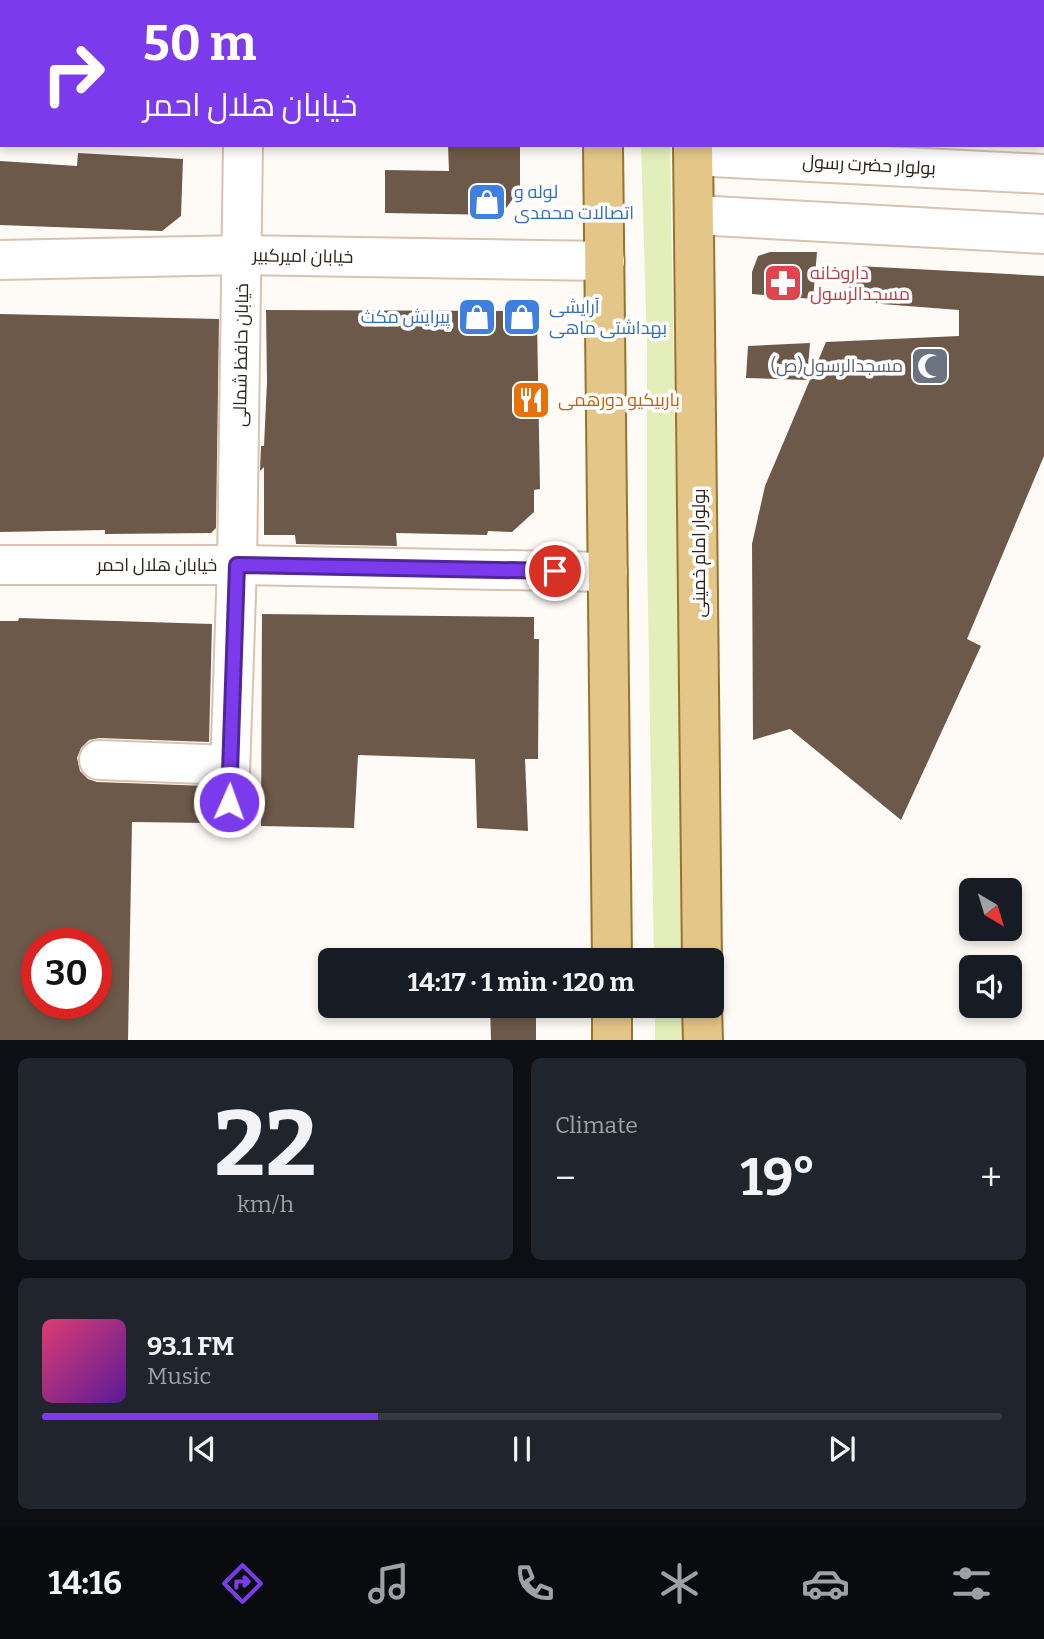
<!DOCTYPE html>
<html lang="en">
<head>
<meta charset="utf-8">
<style>
	body { margin:0; font-family:Bitter,Cairo,serif; background:#20242c; color:#f1f3f6; height:100vh; display:flex; flex-direction:column; font-size:26px; white-space:nowrap }
	* { box-sizing:border-box; margin:0 }
	p { font-size:23px; color:#9ea1a6 }
	.icon { flex:none; width:38px; height:38px; fill:none; stroke:currentColor; stroke-width:2; stroke-linecap:round; stroke-linejoin:round }
	.map { position:relative; height:1040px; overflow:hidden }
	.panel { display:flex; flex-direction:column; gap:18px; padding:18px; background:#0d0f14; flex:1 }
	.panel>* { flex:none }
	.top-card { position:absolute; left:0px; top:0px; width:1045px; height:147px; box-shadow:0 4px 10px #0003; background:#7c3aed; color:#fff; overflow:hidden }
	.needle { width:46px; rotate:142deg }
	.fabs { position:absolute; left:959px; top:878px; display:grid; gap:14px }
	.fabs a { display:grid; place-items:center; width:63px; height:63px; border-radius:10px; background:#171b24; box-shadow:0 4px 10px #0003; font-size:35px }
	.speed { position:absolute; left:21px; top:928px; display:flex; gap:14px; font-size:35px; font-weight:700; text-align:center }
	.speed>* { display:grid; place-content:center; width:91px; height:91px; border-radius:50%; background:#171b24; box-shadow:0 4px 10px #0003; line-height:1 }
	.speed .limit { border:10px solid #d22; background:#fff; color:#111 }
	.pin { position:absolute; display:grid; place-items:center; width:60px; height:60px; color:#fff; margin:-30px; border:4px solid #fff; border-radius:50%; box-shadow:0 2px 7px #0007 }
	.me { position:absolute; width:77px; margin:-38px; rotate:2deg; stroke-linejoin:round; filter:drop-shadow(0 0 5px #0008) }
	.turn { display:flex; align-items:center; gap:24px; height:147px; padding:0 28px; font-size:32px }
	.turn .icon { width:91px; height:91px; stroke-width:2.5 }
	.turn b { display:block; font-size:49px; line-height:60px }
	.big { font-size:52px; font-weight:700; line-height:1.1 }
	.panel .widget { flex:1; display:flex; flex-direction:column; justify-content:center; gap:10px; min-width:0; padding:0 24px; border-radius:10px; background:#20242c }
	.panel .dial { align-items:center; gap:0 }
	.dial b { font-size:91px; line-height:1 }
	.song { display:flex; align-items:center; gap:21px }
	.cover { width:84px; height:84px; border-radius:10px; background:linear-gradient(135deg,hsl(340 70% 55%),hsl(270 70% 35%)) }
	.played { height:7px; border-radius:4px; background:linear-gradient(90deg,#7c3aed 35%,#363941 35%) }
	.keys { display:flex; justify-content:space-around; direction:ltr }
	.heat { display:flex; justify-content:space-between; align-items:center; font-size:38px; direction:ltr }
	.panel .tiles { flex:1; display:grid; gap:18px; grid-template-columns:1fr 1fr }
	.widget:last-child { grid-column:span 2 }
	.trip { position:absolute; left:318px; top:948px; width:406px; height:70px; border-radius:10px; background:#171b24; box-shadow:0 4px 10px #0003; font-weight:700; line-height:70px; text-align:center }
	.tab-bar { display:flex; height:112px; justify-content:space-around; align-items:center; background:#090b0e; color:#9ea1a6 }
	.tab-bar .icon { width:49px; height:49px }
	.tab-bar .selected { color:#7c3aed }
	.tab-bar b { font-size:32px; color:#f1f3f6 }
	.map>svg:first-child { display:block }
	.green { fill:#e4eeba }
	.building { fill:#6d5949; fill-rule:evenodd }
	.lines { fill:none; stroke-linecap:round; stroke-linejoin:round }
	.minor-casing { stroke:#d9c2b1; stroke-width:42 }
	.major-casing { stroke:#96742e; stroke-width:42 }
	.minor { stroke:#fff; stroke-width:38 }
	.major { stroke:#e3c688; stroke-width:38 }
	.route-casing { stroke:#51269a; stroke-width:18 }
	.route { stroke:#7c3aed; stroke-width:12 }
	.labels { text-anchor:middle; dominant-baseline:central; stroke-width:7; stroke-linejoin:round; paint-order:stroke }
	.street-label { font-size:18px; fill:#2b221c; stroke:#fff }
	.shop-label { font-size:18px; fill:#366cbe; stroke:#fff; text-anchor:start }
	.health-label { font-size:18px; fill:#be3a42; stroke:#fff; text-anchor:start }
	.worship-label { font-size:18px; fill:#5b616d; stroke:#fff; text-anchor:end }
	.food-label { font-size:18px; fill:#c56008; stroke:#fff; text-anchor:start }
</style>
</head>
<body>
<div class="map">
<svg width="1044" height="1041" viewBox="0 0 1044 1041">
	<rect width="100%" height="100%" fill="#fefaf6"/>
	<g class="green">
		<path d="M 641,145 L 670,145 L 684,961 L 654,961 L 647,546 L 647,345 Z"/>
		<path d="M 655,1006 L 684,1006 L 685,1040 L 655,1040 Z"/>
	</g>
	<g class="building">
		<path d="M 448,145 L 520,145 L 520,189 L 501,215 L 385,213 L 385,170 L 449,171 Z"/>
		<path d="M 78,153 L 183,159 L 181,216 L 162,231 L 0,225 L 0,161 L 77,166 Z"/>
		<path d="M 770,252 L 817,252 L 813,299 L 752,294 L 752,272 L 758,256 Z"/>
		<path d="M 858,266 L 1044,276 L 1044,456 L 967,639 L 981,646 L 901,820 L 790,729 L 753,740 L 752,544 L 765,486 L 826,342 L 959,336 L 959,310 L 843,301 Z"/>
		<path d="M 266,310 L 527,311 L 537,321 L 540,489 L 534,490 L 534,512 L 512,532 L 488,531 L 487,535 L 396,533 L 397,546 L 296,544 L 295,535 L 264,535 L 264,467 L 260,471 L 261,446 L 264,446 L 267,382 Z"/>
		<path d="M 0,314 L 219,319 L 216,528 L 211,533 L 105,534 L 105,530 L 0,532 Z"/>
		<path d="M 810,343 L 807,380 L 746,378 L 748,346 Z"/>
		<path d="M 262,614 L 534,617 L 534,639 L 539,639 L 538,759 L 525,759 L 528,831 L 477,828 L 475,759 L 358,755 L 354,828 L 261,826 Z"/>
		<path d="M 19,618 L 212,624 L 209,742 L 99,738 L 89,740 L 81,748 L 77,758 L 80,771 L 88,779 L 97,782 L 208,786 L 208,823 L 132,822 L 128,1040 L 0,1040 L 0,621 L 18,621 ZM 37,943 L 96,943 L 96,1003 L 37,1003 Z"/>
		<path d="M 490,1006 L 536,1008 L 536,1040 L 491,1040 Z"/>
	</g>
	<g class="lines">
		<defs>
			<g id="minor">
				<path d="M 86,0 L 141,2"/>
				<path d="M 244,2 L 244,0"/>
				<path d="M 694,156 L 1044,174"/>
				<path d="M 696,215 L 1044,234"/>
				<path d="M 0,260 L 242,255 L 605,261"/>
				<path d="M 0,565 L 237,565 L 608,572"/>
				<path d="M 99,760 L 230,765"/>
				<path d="M 229,802 L 237,565 L 243,145"/>
			</g>
			<g id="major">
				<path d="M 600,0 L 600,2"/>
				<path d="M 692,0 L 692,2"/>
				<path d="M 603,145 L 612,961"/>
				<path d="M 693,145 L 702,961"/>
				<path d="M 612,1006 L 612,1041"/>
				<path d="M 702,1006 L 703,1041"/>
			</g>
		</defs>
		<use href="#minor" class="minor-casing"/>
		<use href="#major" class="major-casing"/>
		<use href="#minor" class="minor"/>
		<use href="#major" class="major"/>
	</g>
	<g class="lines">
		<defs>
			<path id="route" d="M 229,802 L 237,565 L 555,571"/>
		</defs>
		<use href="#route" class="route-casing"/>
		<use href="#route" class="route"/>
	</g>
	<defs>
		<symbol id="shop-square" viewBox="-11 -11 22 22"><rect x="-9" y="-9" width="18" height="18" rx="4" fill="#3f7fe0" stroke="#fff"/><path d="M-5-2.5h2.3a2.7 3.5 0 0 1 5.4 0H5L5.5 6h-11ZM-1.5-2.5h3a1.5 2.3 0 0 0-3 0Z" fill="#fff"/></symbol>
		<symbol id="pharmacy-square" viewBox="-11 -11 22 22"><rect x="-9" y="-9" width="18" height="18" rx="4" fill="#e0444e" stroke="#fff"/><path d="M-2-6h4v4h4v4h-4v4h-4v-4h-4v-4h4Z" fill="#fff"/></symbol>
		<symbol id="mosque-square" viewBox="-11 -11 22 22"><rect x="-9" y="-9" width="18" height="18" rx="4" fill="#6b7280" stroke="#fff"/><path d="M3.5-4.9A6 6 0 1 0 3.5 4.9A5 5 0 1 1 3.5-4.9Z" fill="#fff"/></symbol>
		<symbol id="restaurant-square" viewBox="-11 -11 22 22"><rect x="-9" y="-9" width="18" height="18" rx="4" fill="#e8710a" stroke="#fff"/><path d="M-5-6h1v4h1v-4h1v4h1v-4h1v5L-1.5 .5V6h-2V.5L-5-1ZM5-6V6H3V1.5H1.5Q1.5-4 5-6Z" fill="#fff"/></symbol>
	</defs>
	<g fill-rule="evenodd">
		<use href="#shop-square" x="465" y="180" width="44" height="44"/>
		<use href="#pharmacy-square" x="761" y="261" width="44" height="44"/>
		<use href="#shop-square" x="455" y="295" width="44" height="44"/>
		<use href="#shop-square" x="500" y="295" width="44" height="44"/>
		<use href="#mosque-square" x="908" y="344" width="44" height="44"/>
		<use href="#restaurant-square" x="509" y="378" width="44" height="44"/>
	</g>
	<g class="labels">
		<g class="street-label">
			<text transform="translate(869 165) rotate(3)">بولوار حضرت رسول</text>
			<text transform="translate(303 256) rotate(1)">خیابان امیرکبیر</text>
			<text transform="translate(241 355) rotate(-89)">خیابان حافظ شمالی</text>
			<text transform="translate(699 553) rotate(-90)">بولوار امام خمینی</text>
			<text x="157" y="565">خیابان هلال احمر</text>
		</g>
		<g class="shop-label">
			<text x="514" y="192">لوله و<tspan x="514" dy="21">اتصالات محمدی</tspan></text>
			<text x="549" y="307">آرایشی<tspan x="549" dy="21">بهداشتی ماهی</tspan></text>
			<text x="450" y="317" text-anchor="end">پیرایش مکث</text>
		</g>
		<g class="health-label">
			<text x="810" y="273">داروخانه<tspan x="810" dy="21">مسجدالرسول</tspan></text>
		</g>
		<g class="worship-label">
			<text x="903" y="366">مسجدالرسول(ص)</text>
		</g>
		<g class="food-label">
			<text x="558" y="400">باربیکیو دورهمی</text>
		</g>
	</g>
</svg>
<div class="fabs">
<a><svg class="needle" viewBox="-14 -14 28 28"><path d="M0-13l5 13h-10z" fill="#e53935"/><path d="M0 13l5-13h-10z" fill="#9ea1a6"/></svg></a>
<a><svg class="icon" aria-label="sound" viewBox="0 0 24 24"><path d="M4 9h4l5-4v14l-5-4H4zM17 9q2 3 0 6"/></svg></a>
</div>
<div class="speed"><div class="limit">30</div></div>
<div class="pin" style="left:555px;top:571px;background:#d93025"><svg class="icon" aria-label="arrive" viewBox="0 0 24 24"><path d="M6 21V4h12l-3 4 3 4H6"/></svg></div>
<svg class="me" style="left:229px;top:802px" viewBox="-20 -20 40 40"><circle r="17" fill="#7c3aed" stroke="#fff" stroke-width="3"/><path d="M0-11L8 9 0 5-8 9z" fill="#fff"/></svg>
<div class="trip">14:17 · 1 min · 120 m</div>
<div class="top-card">
<div class="turn"><svg class="icon" aria-label="right" viewBox="0 0 24 24"><path d="M7 20v-9h11M14 6l5 5-5 5"/></svg><div><b>50 m</b>خیابان هلال احمر</div></div>
</div>
</div>
<section class="panel">
<div class="tiles">
<div class="widget dial"><b>22</b><p>km/h</p></div>
<div class="widget"><p>Climate</p>
<div class="heat"><a>−</a><b class="big">19°</b><a>+</a></div>
</div>
<div class="widget">
<div class="song"><i class="cover"></i><div><b>93.1 FM</b><p>Music</p></div></div>
<div class="played"></div>
<div class="keys"><svg class="icon" aria-label="previous" viewBox="0 0 24 24"><path d="M18 5L8 12l10 7zM5 5v14"/></svg><svg class="icon" aria-label="pause" viewBox="0 0 24 24"><path d="M8 5v14M16 5v14"/></svg><svg class="icon" aria-label="next" viewBox="0 0 24 24"><path d="M6 5l10 7-10 7zM19 5v14"/></svg></div>
</div>
</div>
</section>
<nav class="tab-bar">
<b>14:16</b>
<svg class="icon selected" aria-label="directions" viewBox="0 0 24 24"><path d="M12 3l9 9-9 9-9-9zM9 14v-3h6M13 9l2 2-2 2"/></svg>
<svg class="icon" aria-label="music" viewBox="0 0 24 24"><path d="M9 18V5l10-2v13"/><circle cx="6" cy="18" r="3"/><circle cx="16" cy="16" r="3"/></svg>
<svg class="icon" aria-label="phone" viewBox="0 0 24 24"><path d="M5 4h4l2 5-3 2q2 4 5 5l2-3 5 2v4C11 20 4 13 5 4z"/></svg>
<svg class="icon" aria-label="climate" viewBox="0 0 24 24"><path d="M12 3v18M4 7l16 10M4 17L20 7"/></svg>
<svg class="icon" aria-label="car" viewBox="0 0 24 24"><path d="M5 17H2v-5l4-1 3-4h7l3 4 3 1v5h-3M9 17h6M6 11h13"/><circle cx="7" cy="17" r="2"/><circle cx="17" cy="17" r="2"/></svg>
<svg class="icon" aria-label="filters" viewBox="0 0 24 24"><path d="M4 7h16M4 17h16"/><circle cx="9" cy="7" r="2"/><circle cx="15" cy="17" r="2"/></svg>
</nav>
</body>
</html>
